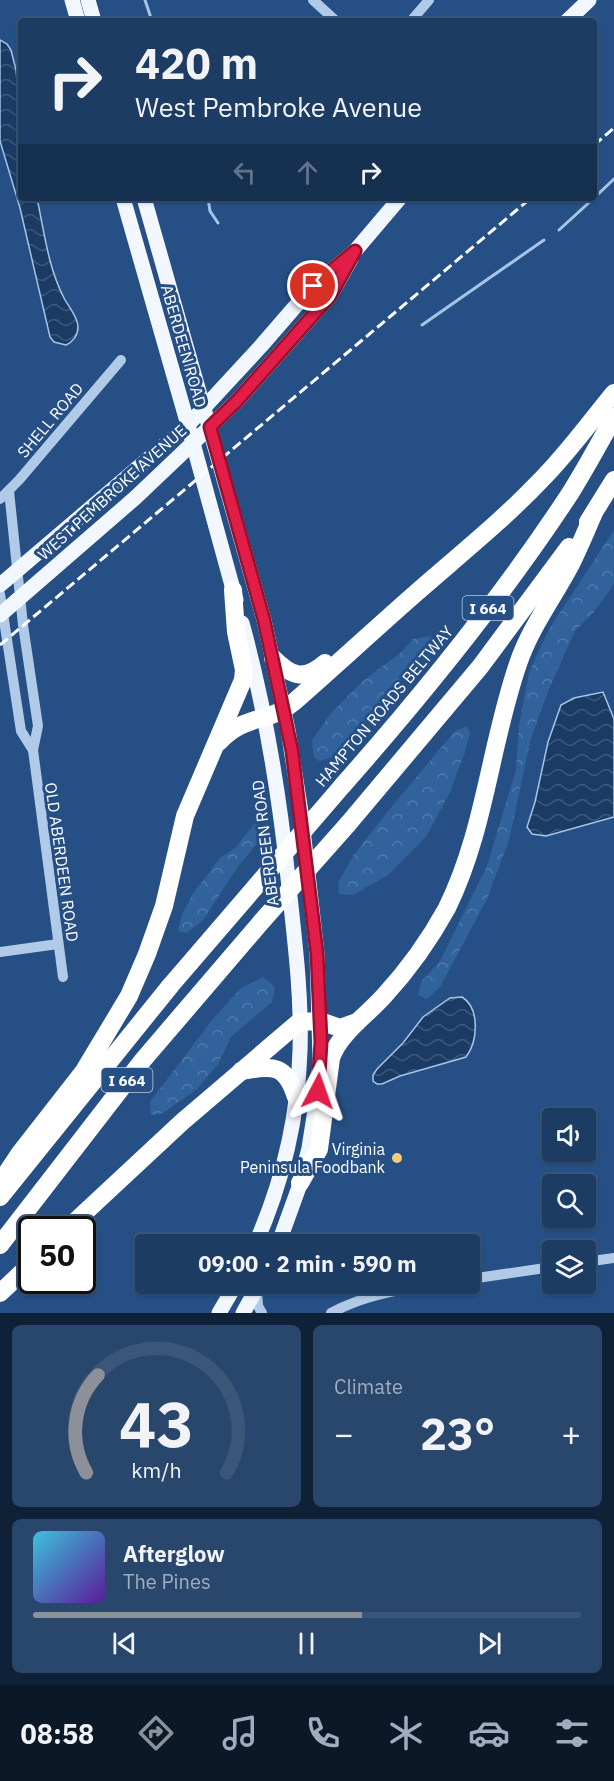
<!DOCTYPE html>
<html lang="en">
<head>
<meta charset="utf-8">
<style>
	body { margin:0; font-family:"IBM Plex Sans",sans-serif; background:#29476d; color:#f1f3f6; height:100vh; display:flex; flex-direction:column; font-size:22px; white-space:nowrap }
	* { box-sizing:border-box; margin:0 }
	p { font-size:20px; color:#a0adbf }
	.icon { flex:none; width:33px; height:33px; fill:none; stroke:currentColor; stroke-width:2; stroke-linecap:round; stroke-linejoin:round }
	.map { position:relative; height:1313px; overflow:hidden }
	.drawer { display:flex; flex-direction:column; gap:12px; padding:12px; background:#0f2137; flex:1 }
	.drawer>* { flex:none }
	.guide { position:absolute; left:18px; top:18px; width:579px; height:183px; border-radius:6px; box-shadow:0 2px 4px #0004,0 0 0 2px #3a5678; background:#1c3c64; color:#f1f3f6; overflow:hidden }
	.tools { position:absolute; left:542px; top:1108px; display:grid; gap:12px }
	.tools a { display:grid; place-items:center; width:54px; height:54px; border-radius:6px; background:#1c3c64; box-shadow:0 2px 4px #0004,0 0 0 2px #3a5678; font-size:30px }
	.speed { position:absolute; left:18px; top:1216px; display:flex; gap:12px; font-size:30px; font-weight:700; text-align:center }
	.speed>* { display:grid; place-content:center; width:78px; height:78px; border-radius:50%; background:#1c3c64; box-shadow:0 2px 4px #0004,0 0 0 2px #3a5678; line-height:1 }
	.speed .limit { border:3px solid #111; border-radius:9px; background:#fff; color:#111 }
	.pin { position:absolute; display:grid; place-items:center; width:51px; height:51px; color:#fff; margin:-26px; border:3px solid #fff; border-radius:50%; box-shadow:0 2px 6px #0007 }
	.me { position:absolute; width:66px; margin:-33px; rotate:4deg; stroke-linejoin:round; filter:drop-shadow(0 0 4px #0008) }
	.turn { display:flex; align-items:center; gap:21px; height:126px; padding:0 18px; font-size:27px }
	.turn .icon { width:78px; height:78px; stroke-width:2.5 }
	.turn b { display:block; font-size:42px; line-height:51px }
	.lanes { display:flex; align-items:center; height:57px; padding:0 18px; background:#0003; justify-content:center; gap:30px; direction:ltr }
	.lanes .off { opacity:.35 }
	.big { font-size:45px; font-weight:700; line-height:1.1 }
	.drawer .widget { flex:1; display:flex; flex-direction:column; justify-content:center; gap:9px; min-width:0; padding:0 21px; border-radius:9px; background:#29476d }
	.drawer .dial { align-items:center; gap:0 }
	.dial svg { height:156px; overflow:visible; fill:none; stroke:#3a5678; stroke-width:7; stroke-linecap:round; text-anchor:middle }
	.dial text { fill:#f1f3f6; stroke:none }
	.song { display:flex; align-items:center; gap:18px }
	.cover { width:72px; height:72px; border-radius:9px; background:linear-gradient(135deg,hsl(190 70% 55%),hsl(270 70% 35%)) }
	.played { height:6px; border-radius:3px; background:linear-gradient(90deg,#8c9099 60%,#3a5678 60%) }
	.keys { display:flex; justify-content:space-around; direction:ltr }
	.heat { display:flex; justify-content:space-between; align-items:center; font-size:33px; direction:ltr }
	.drawer .tiles { flex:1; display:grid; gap:12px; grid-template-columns:1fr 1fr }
	.widget:last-child { grid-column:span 2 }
	.trip { position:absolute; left:135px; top:1234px; width:345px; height:60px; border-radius:6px; background:#1c3c64; box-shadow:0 2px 4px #0004,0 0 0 2px #3a5678; font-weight:700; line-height:60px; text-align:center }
	.tab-bar { display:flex; height:96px; justify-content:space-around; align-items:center; background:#0b1828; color:#a0adbf }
	.tab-bar .icon { width:42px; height:42px }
	.tab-bar .active { color:#8c9099 }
	.tab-bar b { font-size:27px; color:#f1f3f6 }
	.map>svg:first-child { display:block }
	.forest { fill:url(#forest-crowns) }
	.water { fill:url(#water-waves); stroke:#a5c4e8; stroke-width:1.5 }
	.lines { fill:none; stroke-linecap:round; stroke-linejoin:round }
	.stream { stroke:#a5c4e8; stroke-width:3 }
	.minor { stroke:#b0cae8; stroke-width:10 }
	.major { stroke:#f2f7fe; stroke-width:15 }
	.highway { stroke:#fff; stroke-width:18 }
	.rail { stroke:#fff; stroke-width:3; stroke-dasharray:10 4.5; stroke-linecap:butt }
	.highway-bridge { stroke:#fff; stroke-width:18 }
	.route-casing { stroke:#92132f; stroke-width:15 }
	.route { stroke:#e11d48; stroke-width:10 }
	.poi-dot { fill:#f1cd75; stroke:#265085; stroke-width:2 }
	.labels { text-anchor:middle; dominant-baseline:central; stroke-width:6; stroke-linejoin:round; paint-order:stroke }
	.shield { fill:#265085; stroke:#becada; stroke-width:1.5 }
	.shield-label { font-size:15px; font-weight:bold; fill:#fff }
	.street-label { font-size:16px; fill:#fff; stroke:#265085 }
	.poi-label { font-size:16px; fill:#fff; stroke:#265085; text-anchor:end }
</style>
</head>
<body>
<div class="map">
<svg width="614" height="1313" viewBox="0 0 614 1313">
	<defs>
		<pattern id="forest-crowns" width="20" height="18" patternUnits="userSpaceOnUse" patternTransform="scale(1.5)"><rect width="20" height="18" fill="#31629c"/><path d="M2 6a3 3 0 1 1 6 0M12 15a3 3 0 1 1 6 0" fill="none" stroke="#507aab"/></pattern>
		<pattern id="water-waves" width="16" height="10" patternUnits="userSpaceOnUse" patternTransform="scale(1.5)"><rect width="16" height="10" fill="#1b3b65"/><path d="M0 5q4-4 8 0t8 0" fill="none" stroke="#3d587c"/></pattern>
	</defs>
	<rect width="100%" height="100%" fill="#265085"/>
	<g class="forest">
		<path d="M 614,530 L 614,584 L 594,612 L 575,631 L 549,689 L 531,738 L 509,840 L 487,899 L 440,987 L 427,999 L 418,995 L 421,982 L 440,961 L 487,866 L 516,770 L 519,725 L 529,673 L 548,631 Z"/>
		<path d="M 432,636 L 429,646 L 386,701 L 347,745 L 331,758 L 319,761 L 314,757 L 312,740 L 332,712 L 363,681 L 399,654 L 413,639 Z"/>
		<path d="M 467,726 L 470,733 L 465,752 L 450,792 L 426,837 L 388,875 L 353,895 L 339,894 L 338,883 L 353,856 L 384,816 L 454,732 Z"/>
		<path d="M 255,823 L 262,826 L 262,832 L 258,843 L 239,865 L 203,920 L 187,933 L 178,931 L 182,914 L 194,892 L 220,858 L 235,848 Z"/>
		<path d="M 263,977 L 275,987 L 272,1002 L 231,1037 L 218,1064 L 197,1089 L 163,1113 L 151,1115 L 150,1102 L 212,1020 L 241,988 Z"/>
	</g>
	<g class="water">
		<path d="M 0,40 L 7,44 L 11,50 L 16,70 L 21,124 L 21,198 L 37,198 C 44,231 48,267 64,298 C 68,306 78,317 78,327 C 78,335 73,342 66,345 L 54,342 L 50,337 L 20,208 L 0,141 Z"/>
		<path d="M 603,692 L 614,719 L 614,817 L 546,836 L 532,834 L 527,827 L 535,802 L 548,742 L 561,705 L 574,698 Z"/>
		<path d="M 462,997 C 480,1008 478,1041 466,1057 L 400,1076 L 382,1084 L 377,1084 L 373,1081 L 373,1075 L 377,1069 L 403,1043 L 423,1017 L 450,998 Z"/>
	</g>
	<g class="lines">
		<g class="stream">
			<path d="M 145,0 L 152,21"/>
			<path d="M 208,198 L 210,211 L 218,223"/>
			<path d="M 594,198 L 614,179"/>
			<path d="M 559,230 L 594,198"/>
			<path d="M 422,325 L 544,240"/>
		</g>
		<g class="minor">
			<path d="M 313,0 L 336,21"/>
			<path d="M 411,21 L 429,0"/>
			<path d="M 9,491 L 23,625 L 38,726 L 33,750 L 63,977"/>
			<path d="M 0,499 L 19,480 L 121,360"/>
			<path d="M 0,594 L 21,731 L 33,750"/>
			<path d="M 0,952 L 58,944"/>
			<path d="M 585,1262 L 614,1258"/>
			<path d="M 470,1279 L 552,1267"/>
			<path d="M 257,1290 L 258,1306 L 262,1313"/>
			<path d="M 331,1313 C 364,1295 401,1289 437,1284"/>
		</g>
		<g class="major">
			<path d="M 72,0 L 78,21"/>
			<path d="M 88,0 L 94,21"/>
			<path d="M 567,21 L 589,0"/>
			<path d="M 123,198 L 188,425 L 236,600"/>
			<path d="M 144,198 L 264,620 L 288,730 L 301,812 L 317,953 L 320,1059 L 318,1091 L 309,1148 L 299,1187 L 278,1245"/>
			<path d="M 0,585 L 188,425 L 261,346 L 313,286 L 355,251 L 400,198"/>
			<path d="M 0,615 L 135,498 L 236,402 L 330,296 L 351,259"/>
			<path d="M 242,623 C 265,707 279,792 288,878 C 294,935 302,994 300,1051 C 298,1118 282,1184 255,1245"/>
			<path d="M 219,1313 L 236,1284"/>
			<path d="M 243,1313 L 259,1284"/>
		</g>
		<g class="highway">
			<path d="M 588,522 L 614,480"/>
			<path d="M 273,658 C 292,677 304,681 325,663"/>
			<path d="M 219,742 C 244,714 270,723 294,702 C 335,666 375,629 416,593 C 458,556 502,521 541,480 C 568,453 590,422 614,393"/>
			<path d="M 343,785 C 425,692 503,596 571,492 C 586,468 600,442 614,417"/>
			<path d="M 348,824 L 480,667 L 569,547"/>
			<path d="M 241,1071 C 273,1066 285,1063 296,1097"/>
			<path d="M 0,1183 L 20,1153 L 84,1071 L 129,996 L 147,954 L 164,906 L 185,816 L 243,680 L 244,670 L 236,632 L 233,590"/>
			<path d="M 300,1183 L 319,1149 L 331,1058 C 340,1033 366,1016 384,996 C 408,970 430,939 447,908 C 485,831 490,745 518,664 C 530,628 553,598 571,564 C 579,548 586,531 593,515"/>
			<path d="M 0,1197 L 171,985 L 257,885"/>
			<path d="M 66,1230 L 182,1122 L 299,1022 L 320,1021 L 340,1028 L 357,1022"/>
			<path d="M 0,1245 L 143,1060 L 262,921"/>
			<path d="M 0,1293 L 32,1263"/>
		</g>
		<g class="rail">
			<path d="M 594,145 L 614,128"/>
			<path d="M 0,645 L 531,198"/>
		</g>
		<g class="highway-bridge">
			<path d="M 257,885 L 343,785"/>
			<path d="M 262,921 L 348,824"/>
		</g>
	</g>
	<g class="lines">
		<defs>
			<path id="route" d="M 313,286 L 355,251 L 330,296 L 236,402 L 210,427 L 264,620 L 292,751 L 317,953 L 321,1042 L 318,1091"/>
		</defs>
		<use href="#route" class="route-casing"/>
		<use href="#route" class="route"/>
	</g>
	<circle class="poi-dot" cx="397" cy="1158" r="6"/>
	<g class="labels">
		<g class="shield">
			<rect x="462.5" y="596" width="51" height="24" rx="4.5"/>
			<rect x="101.5" y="1068" width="51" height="24" rx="4.5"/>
		</g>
		<g class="shield-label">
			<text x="488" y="608">I 664</text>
			<text x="127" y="1080">I 664</text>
		</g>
		<g class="street-label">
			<text transform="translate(184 346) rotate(74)">ABERDEEN ROAD</text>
			<text transform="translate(50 420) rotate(-50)">SHELL ROAD</text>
			<text transform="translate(112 492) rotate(-42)">WEST PEMBROKE AVENUE</text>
			<text transform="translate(384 706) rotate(-50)">HAMPTON ROADS BELTWAY</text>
			<text transform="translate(265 843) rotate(-97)">ABERDEEN ROAD</text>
			<text transform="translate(62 862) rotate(82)">OLD ABERDEEN ROAD</text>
		</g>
		<g class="poi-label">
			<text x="385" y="1149">Virginia<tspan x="385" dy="18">Peninsula Foodbank</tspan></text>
		</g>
	</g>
</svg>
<div class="tools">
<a><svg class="icon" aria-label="sound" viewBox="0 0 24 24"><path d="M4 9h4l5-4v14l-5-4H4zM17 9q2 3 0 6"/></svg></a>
<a><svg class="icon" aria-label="search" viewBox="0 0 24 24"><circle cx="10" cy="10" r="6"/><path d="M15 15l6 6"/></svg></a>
<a><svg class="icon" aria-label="layers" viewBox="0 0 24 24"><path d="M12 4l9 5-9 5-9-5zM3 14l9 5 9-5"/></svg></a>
</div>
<div class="speed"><div class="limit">50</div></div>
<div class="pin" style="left:313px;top:286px;background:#d93025"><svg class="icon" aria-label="arrive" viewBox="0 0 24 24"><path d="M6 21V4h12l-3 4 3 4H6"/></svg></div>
<svg class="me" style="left:318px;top:1091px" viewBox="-20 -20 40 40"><path d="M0-17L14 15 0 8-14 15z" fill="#e11d48" stroke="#fff" stroke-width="4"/></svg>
<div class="trip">09:00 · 2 min · 590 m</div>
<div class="guide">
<div class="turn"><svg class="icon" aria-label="right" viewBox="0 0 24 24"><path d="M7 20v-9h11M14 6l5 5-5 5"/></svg><div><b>420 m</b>West Pembroke Avenue</div></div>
<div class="lanes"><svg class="icon off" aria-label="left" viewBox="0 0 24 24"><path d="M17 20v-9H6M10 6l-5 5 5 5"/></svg><svg class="icon off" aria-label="ahead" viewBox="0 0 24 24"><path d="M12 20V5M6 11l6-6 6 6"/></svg><svg class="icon" aria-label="right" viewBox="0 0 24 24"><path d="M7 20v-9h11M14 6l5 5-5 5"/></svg></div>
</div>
</div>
<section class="drawer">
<div class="tiles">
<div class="widget dial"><svg viewBox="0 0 100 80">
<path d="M14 69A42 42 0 1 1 86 69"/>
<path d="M14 69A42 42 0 0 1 20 19" stroke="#8c9099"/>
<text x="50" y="56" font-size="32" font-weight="700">43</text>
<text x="50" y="72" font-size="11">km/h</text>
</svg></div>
<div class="widget"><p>Climate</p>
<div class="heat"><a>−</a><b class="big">23°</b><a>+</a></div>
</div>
<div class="widget">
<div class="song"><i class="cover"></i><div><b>Afterglow</b><p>The Pines</p></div></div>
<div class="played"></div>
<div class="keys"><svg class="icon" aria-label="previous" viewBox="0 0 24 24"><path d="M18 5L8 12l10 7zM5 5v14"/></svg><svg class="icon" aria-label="pause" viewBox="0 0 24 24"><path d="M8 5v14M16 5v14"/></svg><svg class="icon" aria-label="next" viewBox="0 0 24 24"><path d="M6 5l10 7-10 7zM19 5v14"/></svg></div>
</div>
</div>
</section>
<nav class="tab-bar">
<b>08:58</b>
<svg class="icon active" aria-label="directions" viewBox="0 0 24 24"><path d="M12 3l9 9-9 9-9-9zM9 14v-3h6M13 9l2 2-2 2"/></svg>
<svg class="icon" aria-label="music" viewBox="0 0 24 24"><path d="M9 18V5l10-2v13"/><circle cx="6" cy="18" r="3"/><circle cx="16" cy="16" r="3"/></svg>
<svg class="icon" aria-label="phone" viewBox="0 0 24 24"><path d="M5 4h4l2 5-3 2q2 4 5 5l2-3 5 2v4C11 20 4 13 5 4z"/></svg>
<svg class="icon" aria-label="climate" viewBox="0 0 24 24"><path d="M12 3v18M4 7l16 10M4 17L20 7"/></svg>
<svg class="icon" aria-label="car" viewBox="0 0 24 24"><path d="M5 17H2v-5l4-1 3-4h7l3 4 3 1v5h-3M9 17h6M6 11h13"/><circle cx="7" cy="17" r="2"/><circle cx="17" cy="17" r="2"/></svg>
<svg class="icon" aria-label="filters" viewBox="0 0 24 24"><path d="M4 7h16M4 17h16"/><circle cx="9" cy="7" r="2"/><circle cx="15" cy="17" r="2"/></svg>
</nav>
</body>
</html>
